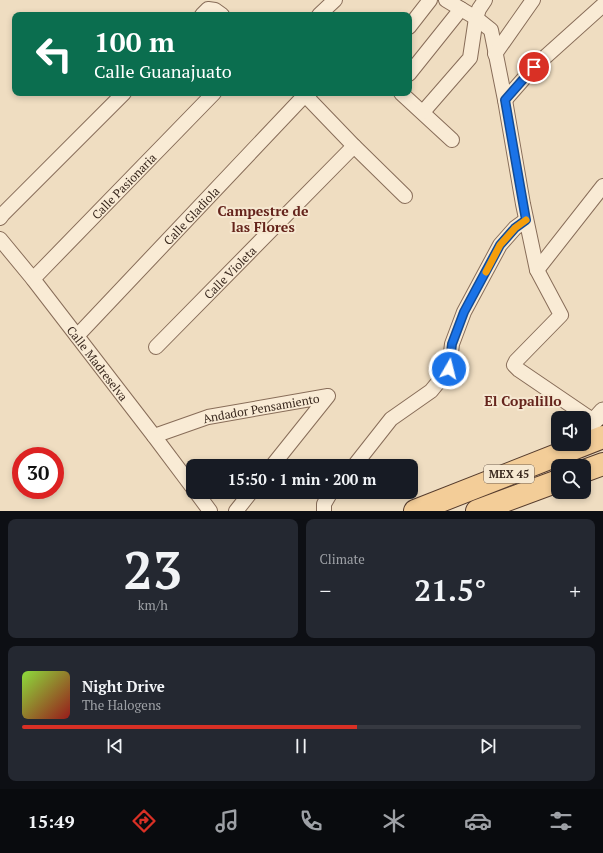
<!DOCTYPE html>
<html lang="en">
<head>
<meta charset="utf-8">
<style>
	body { margin:0; font-family:"PT Serif",serif; background:#242831; color:#f1f3f6; height:100vh; display:flex; flex-direction:column; font-size:15px; white-space:nowrap }
	* { box-sizing:border-box; margin:0 }
	p { font-size:13px; color:#9ea1a6 }
	.icon { flex:none; width:22px; height:22px; fill:none; stroke:currentColor; stroke-width:2; stroke-linecap:round; stroke-linejoin:round }
	.map { position:relative; height:511px; overflow:hidden }
	.drawer { display:flex; flex-direction:column; gap:8px; padding:8px; background:#0d0f14; flex:1 }
	.drawer>* { flex:none }
	.top-card { position:absolute; left:12px; top:12px; width:400px; height:84px; border-radius:8px; box-shadow:0 2px 6px #0003; background:#0b6e4f; color:#fff; overflow:hidden }
	.buttons { position:absolute; left:551px; top:411px; display:grid; gap:8px }
	.buttons a { display:grid; place-items:center; width:40px; height:40px; border-radius:8px; background:#171b24; box-shadow:0 2px 6px #0003; font-size:20px }
	.speed { position:absolute; left:12px; top:447px; display:flex; gap:8px; font-size:20px; font-weight:700; text-align:center }
	.speed>* { display:grid; place-content:center; width:52px; height:52px; border-radius:50%; background:#171b24; box-shadow:0 2px 6px #0003; line-height:1 }
	.speed .limit { border:6px solid #d22; background:#fff; color:#111 }
	.pin { position:absolute; display:grid; place-items:center; width:34px; height:34px; color:#fff; margin:-17px; border:2px solid #fff; border-radius:50%; box-shadow:0 1px 4px #0007 }
	.me { position:absolute; width:44px; margin:-22px; rotate:8deg; stroke-linejoin:round; filter:drop-shadow(0 0 3px #0008) }
	.turn { display:flex; align-items:center; gap:14px; height:84px; padding:0 16px; font-size:18px }
	.turn .icon { width:52px; height:52px; stroke-width:2.5 }
	.turn b { display:block; font-size:28px; line-height:34px }
	.big { font-size:30px; font-weight:600; line-height:1.1 }
	.drawer .card { flex:1; display:flex; flex-direction:column; justify-content:center; gap:6px; min-width:0; padding:0 14px; border-radius:8px; background:#242831 }
	.drawer .dial { align-items:center; gap:0 }
	.dial b { font-size:52px; line-height:1 }
	.song { display:flex; align-items:center; gap:12px }
	.cover { width:48px; height:48px; border-radius:6px; background:linear-gradient(135deg,hsl(90 70% 55%),hsl(0 70% 35%)) }
	.played { height:4px; border-radius:2px; background:linear-gradient(90deg,#d93025 60%,#363941 60%) }
	.keys { display:flex; justify-content:space-around; direction:ltr }
	.heat { display:flex; justify-content:space-between; align-items:center; font-size:22px; direction:ltr }
	.drawer .tiles { flex:1; display:grid; gap:8px; grid-template-columns:1fr 1fr }
	.card:last-child { grid-column:span 2 }
	.trip { position:absolute; left:186px; top:459px; width:232px; height:40px; border-radius:8px; background:#171b24; box-shadow:0 2px 6px #0003; font-weight:600; line-height:40px; text-align:center }
	.dock { display:flex; height:64px; justify-content:space-around; align-items:center; background:#090b0e; color:#9ea1a6 }
	.dock .icon { width:28px; height:28px }
	.dock .selected { color:#d93025 }
	.dock b { font-size:18px; color:#f1f3f6 }
	.map>svg:first-child { display:block }
	.lines { fill:none; stroke-linecap:round; stroke-linejoin:round }
	.minor-casing { stroke:#886d59; stroke-width:16 }
	.tertiary-casing { stroke:#886d59; stroke-width:19 }
	.primary-casing { stroke:#563c2d; stroke-width:24 }
	.minor { stroke:#f9ebd5; stroke-width:14 }
	.tertiary { stroke:#f9ebd5; stroke-width:17 }
	.primary { stroke:#f3cd98; stroke-width:22 }
	.route-casing { stroke:#114b97; stroke-width:10 }
	.route { stroke:#1a73e8; stroke-width:7 }
	.slow { stroke:#f59e0b; stroke-width:7 }
	.labels { text-anchor:middle; dominant-baseline:central; stroke-width:4; stroke-linejoin:round; paint-order:stroke }
	.shield { fill:#f6e8d1; stroke:#716153; stroke-width:1 }
	.shield-label { font-size:11px; font-weight:bold; fill:#38271d }
	.street-label { font-size:12px; fill:#38271d; stroke:#f6e8d1 }
	.quarter-label { font-size:14px; font-weight:bold; fill:#65241c; stroke:#f6e8d1 }
</style>
</head>
<body>
<div class="map">
<svg width="603" height="511" viewBox="0 0 603 511">
	<rect width="100%" height="100%" fill="#efddc1"/>
	<g class="lines">
		<defs>
			<g id="minor">
				<path d="M 446,0 L 476,18 L 491,30 L 505,100 L 523,204 L 537,270 L 561,315 L 516,361 L 514,365 L 519,370 L 594,421"/>
				<path d="M 202,15 L 208,9 L 215,10 L 222,15"/>
				<path d="M 319,15 L 335,0"/>
				<path d="M 409,27 L 430,0"/>
				<path d="M 495,54 L 533,0"/>
				<path d="M 409,74 L 461,9"/>
				<path d="M 303,93 L 354,146 L 405,196"/>
				<path d="M 401,93 L 452,140"/>
				<path d="M 505,100 L 534,67 L 603,5"/>
				<path d="M 423,112 L 470,58 L 476,18 L 479,9 L 485,0"/>
				<path d="M 0,218 L 3,214 L 124,93"/>
				<path id="s1" d="M 0,239 L 33,279 L 154,436 L 193,488"/>
				<path d="M 537,270 L 603,186"/>
				<path id="s2" d="M 33,279 L 214,93"/>
				<path id="s3" d="M 77,336 L 305,95 L 310,93"/>
				<path id="s4" d="M 156,347 L 354,146"/>
				<path id="s5" d="M 154,436 L 208,417 L 328,396 L 272,466"/>
				<path d="M 354,466 L 391,419 L 431,391 L 449,369 L 452,344 L 464,312 L 500,245 L 515,228 L 526,220"/>
				<path d="M 196,492 L 210,511"/>
				<path d="M 236,511 L 251,492"/>
				<path d="M 324,511 L 324,504 L 331,492"/>
			</g>
			<path id="tertiary" d="M 584,432 L 603,411"/>
			<g id="primary">
				<path d="M 584,471 L 603,464"/>
				<path d="M 415,511 L 603,437"/>
				<path d="M 477,511 L 558,481"/>
			</g>
		</defs>
		<use href="#minor" class="minor-casing"/>
		<use href="#tertiary" class="tertiary-casing"/>
		<use href="#primary" class="primary-casing"/>
		<use href="#minor" class="minor"/>
		<use href="#tertiary" class="tertiary"/>
		<use href="#primary" class="primary"/>
	</g>
	<g class="lines">
		<defs>
			<path id="route" d="M 449,369 L 452,344 L 464,312 L 500,245 L 515,228 L 526,220 L 505,100 L 534,67"/>
		</defs>
		<use href="#route" class="route-casing"/>
		<use href="#route" class="route"/>
		<path class="slow" d="M 486,272 L 500,245 L 515,228 L 526,220"/>
	</g>
	<g class="labels">
		<rect class="shield" x="484" y="465" width="50" height="18" rx="3"/>
		<g class="shield-label">
			<text x="509" y="474">MEX 45</text>
		</g>
		<g class="street-label">
			<text stroke="none"><textPath href="#s2" startOffset="130">Calle Pasionaria</textPath></text>
			<text stroke="none"><textPath href="#s3" startOffset="166">Calle Gladiola</textPath></text>
			<text stroke="none"><textPath href="#s4" startOffset="105">Calle Violeta</textPath></text>
			<text stroke="none"><textPath href="#s1" startOffset="158">Calle Madreselva</textPath></text>
			<text stroke="none"><textPath href="#s5" startOffset="111">Andador Pensamiento</textPath></text>
		</g>
		<g class="quarter-label">
			<text x="263" y="210">Campestre de<tspan x="263" dy="16">las Flores</tspan></text>
			<text x="523" y="400">El Copalillo</text>
		</g>
	</g>
</svg>
<div class="buttons">
<a><svg class="icon" aria-label="sound" viewBox="0 0 24 24"><path d="M4 9h4l5-4v14l-5-4H4zM17 9q2 3 0 6"/></svg></a>
<a><svg class="icon" aria-label="search" viewBox="0 0 24 24"><circle cx="10" cy="10" r="6"/><path d="M15 15l6 6"/></svg></a>
</div>
<div class="speed"><div class="limit">30</div></div>
<div class="pin" style="left:534px;top:67px;background:#d93025"><svg class="icon" aria-label="arrive" viewBox="0 0 24 24"><path d="M6 21V4h12l-3 4 3 4H6"/></svg></div>
<svg class="me" style="left:449px;top:369px" viewBox="-20 -20 40 40"><circle r="17" fill="#1a73e8" stroke="#fff" stroke-width="3"/><path d="M0-11L8 9 0 5-8 9z" fill="#fff"/></svg>
<div class="trip">15:50 · 1 min · 200 m</div>
<div class="top-card">
<div class="turn"><svg class="icon" aria-label="left" viewBox="0 0 24 24"><path d="M17 20v-9H6M10 6l-5 5 5 5"/></svg><div><b>100 m</b>Calle Guanajuato</div></div>
</div>
</div>
<section class="drawer">
<div class="tiles">
<div class="card dial"><b>23</b><p>km/h</p></div>
<div class="card"><p>Climate</p>
<div class="heat"><a>−</a><b class="big">21.5°</b><a>+</a></div>
</div>
<div class="card">
<div class="song"><i class="cover"></i><div><b>Night Drive</b><p>The Halogens</p></div></div>
<div class="played"></div>
<div class="keys"><svg class="icon" aria-label="previous" viewBox="0 0 24 24"><path d="M18 5L8 12l10 7zM5 5v14"/></svg><svg class="icon" aria-label="pause" viewBox="0 0 24 24"><path d="M8 5v14M16 5v14"/></svg><svg class="icon" aria-label="next" viewBox="0 0 24 24"><path d="M6 5l10 7-10 7zM19 5v14"/></svg></div>
</div>
</div>
</section>
<nav class="dock">
<b>15:49</b>
<svg class="icon selected" aria-label="directions" viewBox="0 0 24 24"><path d="M12 3l9 9-9 9-9-9zM9 14v-3h6M13 9l2 2-2 2"/></svg>
<svg class="icon" aria-label="music" viewBox="0 0 24 24"><path d="M9 18V5l10-2v13"/><circle cx="6" cy="18" r="3"/><circle cx="16" cy="16" r="3"/></svg>
<svg class="icon" aria-label="phone" viewBox="0 0 24 24"><path d="M5 4h4l2 5-3 2q2 4 5 5l2-3 5 2v4C11 20 4 13 5 4z"/></svg>
<svg class="icon" aria-label="climate" viewBox="0 0 24 24"><path d="M12 3v18M4 7l16 10M4 17L20 7"/></svg>
<svg class="icon" aria-label="car" viewBox="0 0 24 24"><path d="M5 17H2v-5l4-1 3-4h7l3 4 3 1v5h-3M9 17h6M6 11h13"/><circle cx="7" cy="17" r="2"/><circle cx="17" cy="17" r="2"/></svg>
<svg class="icon" aria-label="filters" viewBox="0 0 24 24"><path d="M4 7h16M4 17h16"/><circle cx="9" cy="7" r="2"/><circle cx="15" cy="17" r="2"/></svg>
</nav>
</body>
</html>
